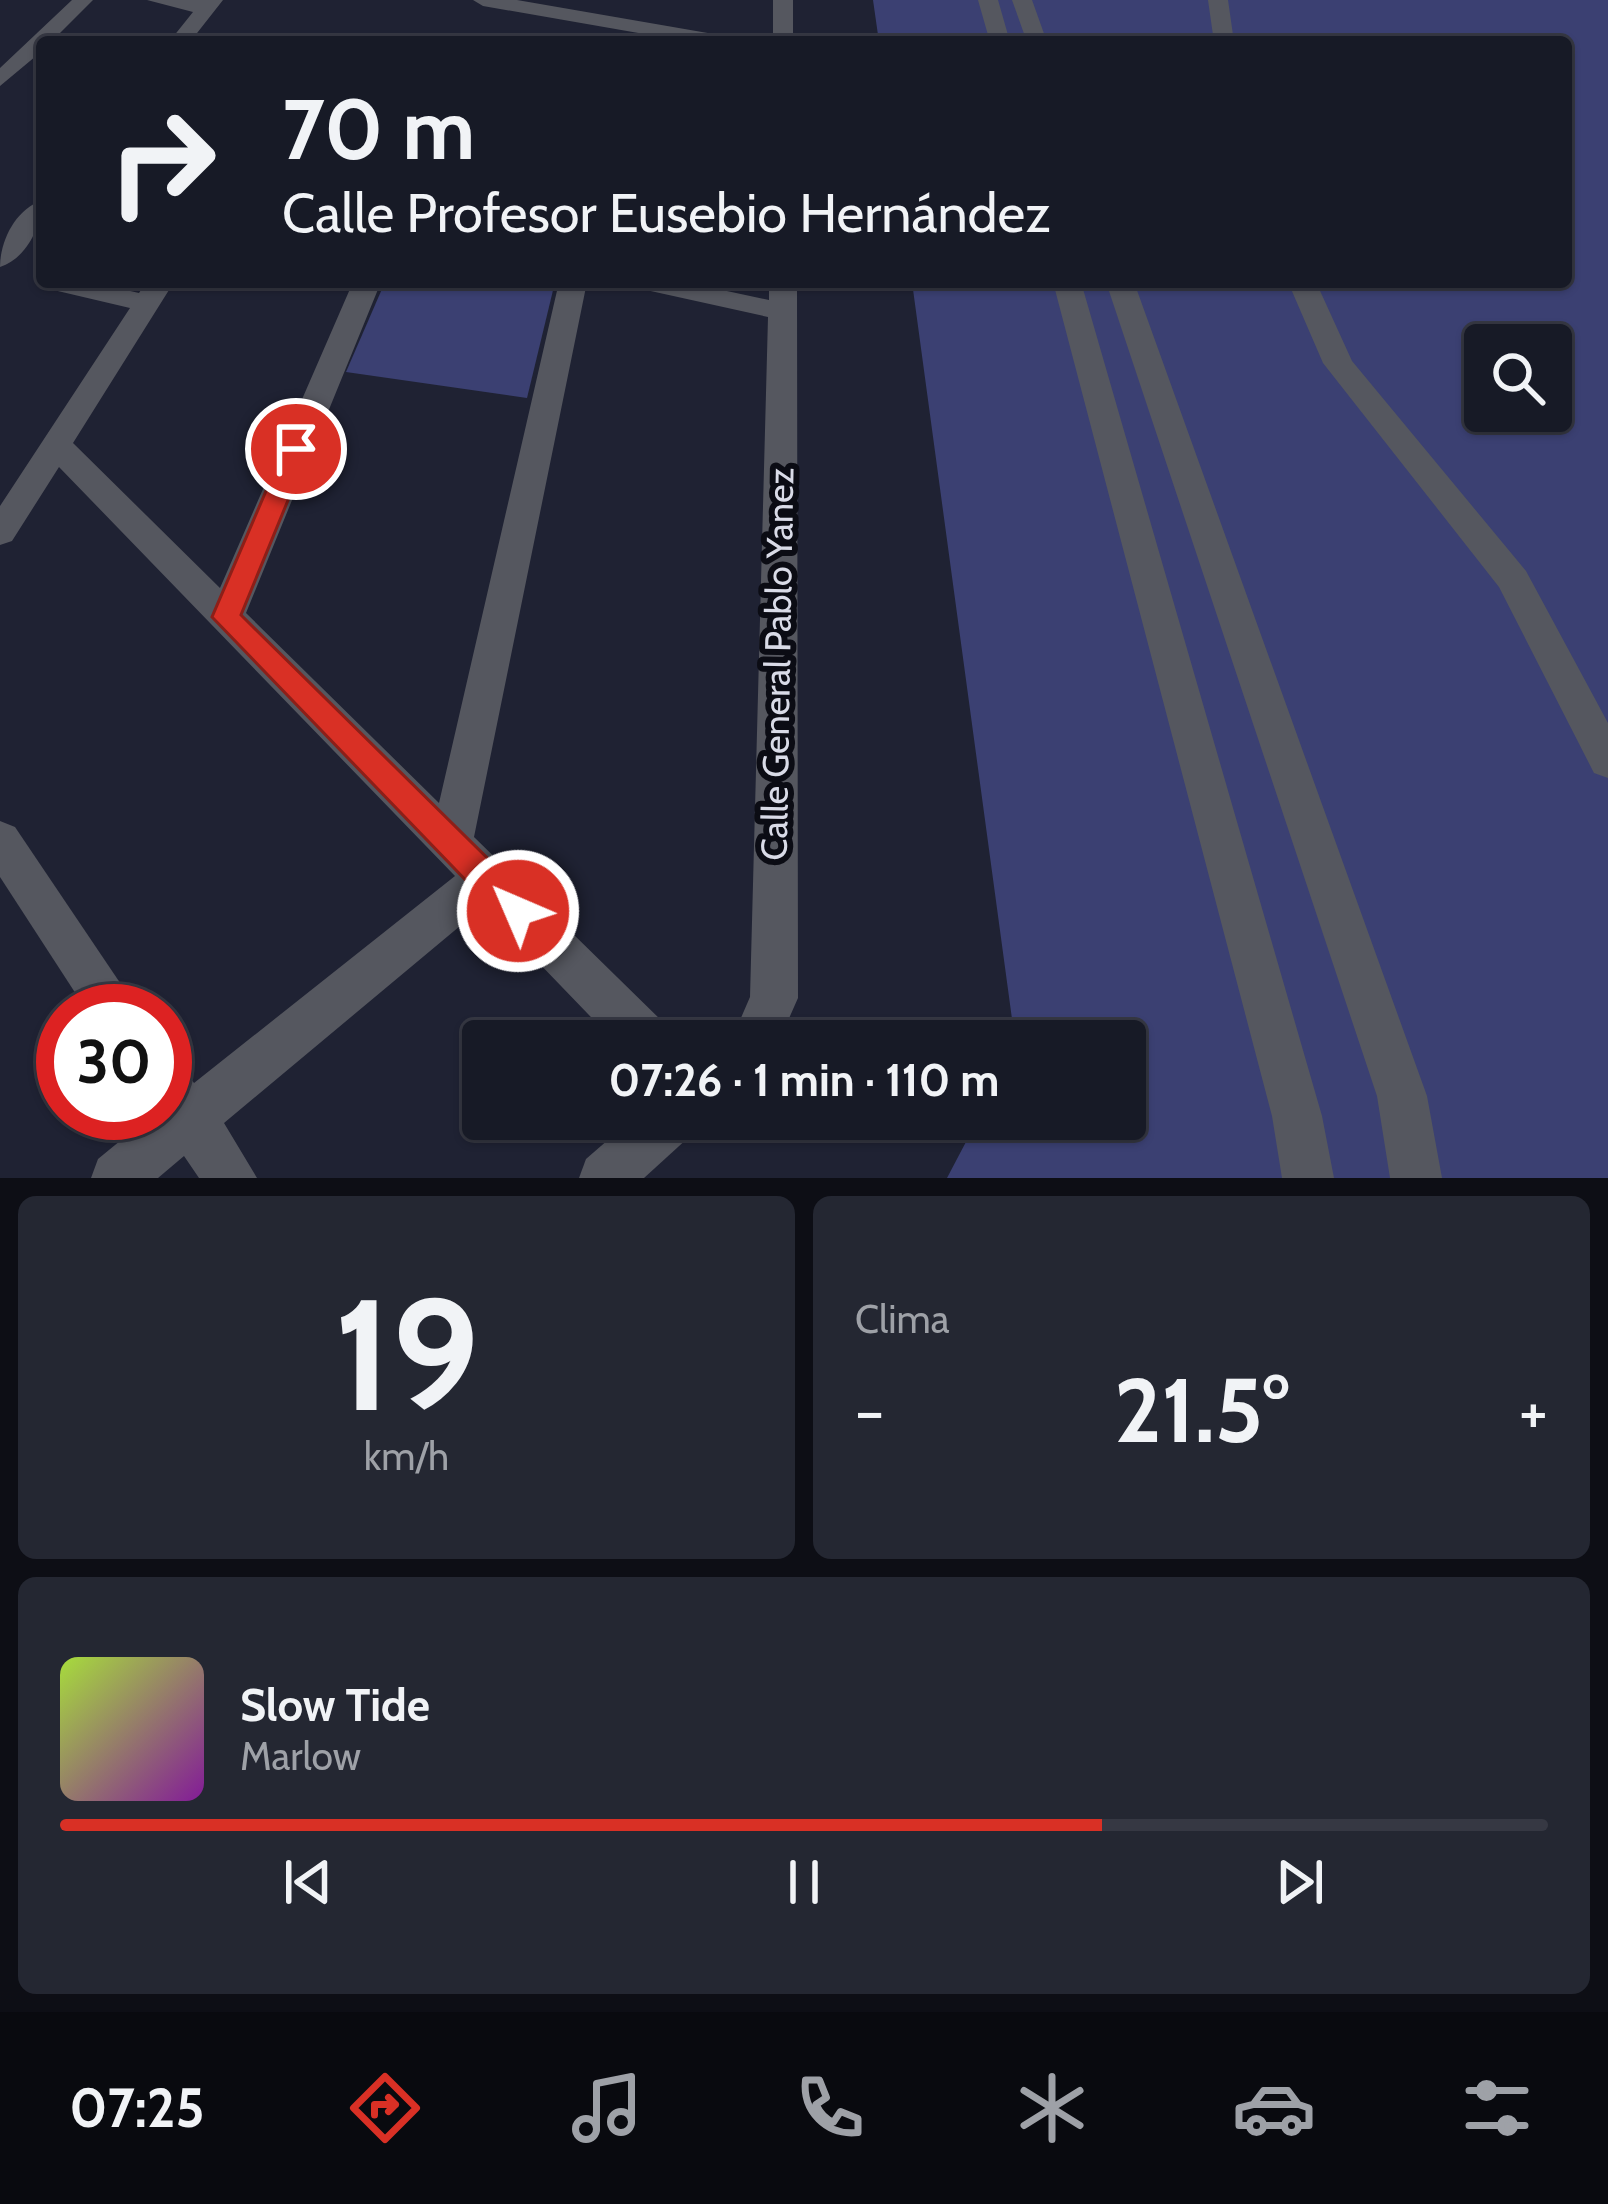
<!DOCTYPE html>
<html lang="es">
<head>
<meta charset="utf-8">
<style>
	body { margin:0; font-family:Cabin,sans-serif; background:#242732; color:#f1f3f6; height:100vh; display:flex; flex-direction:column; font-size:45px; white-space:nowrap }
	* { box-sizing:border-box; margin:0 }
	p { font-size:39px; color:#9ea1a7 }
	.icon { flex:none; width:66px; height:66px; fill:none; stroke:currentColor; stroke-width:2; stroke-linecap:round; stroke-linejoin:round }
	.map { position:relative; height:1178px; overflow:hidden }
	.side { display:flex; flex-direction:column; gap:18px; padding:18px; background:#0d0e15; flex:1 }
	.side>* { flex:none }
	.guide { position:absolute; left:36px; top:36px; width:1536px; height:252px; border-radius:12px; box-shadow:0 3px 9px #0004,0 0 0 3px #363843; background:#171a26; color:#f1f3f6; overflow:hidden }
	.controls { position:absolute; left:1464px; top:324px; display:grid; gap:24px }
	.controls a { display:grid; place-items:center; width:108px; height:108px; border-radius:12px; background:#171a26; box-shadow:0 3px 9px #0004,0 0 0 3px #363843; font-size:60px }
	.speed { position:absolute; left:36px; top:984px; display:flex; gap:24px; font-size:60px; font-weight:700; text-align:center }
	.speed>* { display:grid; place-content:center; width:156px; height:156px; border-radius:50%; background:#171a26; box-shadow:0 3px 9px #0004,0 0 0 3px #363843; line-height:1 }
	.speed .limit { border:18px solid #d22; background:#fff; color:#111 }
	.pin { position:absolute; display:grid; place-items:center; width:102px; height:102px; color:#fff; margin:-51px; border:6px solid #fff; border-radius:50%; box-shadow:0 3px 12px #0007 }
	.me { position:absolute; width:132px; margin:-66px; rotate:315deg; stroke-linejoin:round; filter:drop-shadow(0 0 9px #0008) }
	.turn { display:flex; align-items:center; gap:42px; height:252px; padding:0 48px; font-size:54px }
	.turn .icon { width:156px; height:156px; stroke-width:2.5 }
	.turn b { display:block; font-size:84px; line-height:102px }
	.big { font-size:90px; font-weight:700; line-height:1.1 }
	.side .tile { flex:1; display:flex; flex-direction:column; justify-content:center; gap:18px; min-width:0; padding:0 42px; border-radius:18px; background:#242732 }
	.side .dial { align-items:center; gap:0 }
	.dial b { font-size:156px; line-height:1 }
	.song { display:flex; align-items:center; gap:36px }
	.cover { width:144px; height:144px; border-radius:18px; background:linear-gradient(135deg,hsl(80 70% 55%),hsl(290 70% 35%)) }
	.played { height:12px; border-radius:6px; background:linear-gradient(90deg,#d93025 70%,#363843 70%) }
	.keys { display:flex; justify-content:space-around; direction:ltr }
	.heat { display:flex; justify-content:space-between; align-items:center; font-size:66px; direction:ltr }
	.side .tiles { flex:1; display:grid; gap:18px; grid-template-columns:1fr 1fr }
	.tile:last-child { grid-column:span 2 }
	.trip { position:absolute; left:462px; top:1020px; width:684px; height:120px; border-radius:12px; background:#171a26; box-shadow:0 3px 9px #0004,0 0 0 3px #363843; font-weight:700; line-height:120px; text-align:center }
	.tabs { display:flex; height:192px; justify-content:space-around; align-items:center; background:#090a0f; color:#9ea1a7 }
	.tabs .icon { width:84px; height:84px }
	.tabs .current { color:#d93025 }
	.tabs b { font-size:54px; color:#f1f3f6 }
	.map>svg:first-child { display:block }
	.green { fill:#3b4072; fill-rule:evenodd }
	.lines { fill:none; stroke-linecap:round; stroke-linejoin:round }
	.minor { fill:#55575f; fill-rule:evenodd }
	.route { fill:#d93025; stroke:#8d1f18; stroke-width:3 }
	.labels { text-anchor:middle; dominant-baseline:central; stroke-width:12; stroke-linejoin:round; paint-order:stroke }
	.street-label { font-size:36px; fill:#d9dbe7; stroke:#0b0c14 }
</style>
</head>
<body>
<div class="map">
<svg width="1608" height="1178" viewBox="0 0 1608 1178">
	<rect width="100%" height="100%" fill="#1f2233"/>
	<g class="green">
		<path d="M 873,0 L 1608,0 L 1608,1178 L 947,1178 L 978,1119 L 1125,1119 L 1125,1041 L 1015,1041 L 912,282 L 1566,282 L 1566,42 L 879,42 ZM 1485,345 L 1551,345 L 1551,411 L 1485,411 Z"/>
		<path d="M 385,282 L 555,282 L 527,398 L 346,372 Z"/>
	</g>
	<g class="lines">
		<g class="minor">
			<path d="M 72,0 L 93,0 L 51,42 L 42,42 L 42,51 L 0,86 L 0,68 Z"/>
			<path d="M 147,0 L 223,0 L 190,42 L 169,42 L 193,12 Z"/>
			<path d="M 473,0 L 517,0 L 725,36 L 735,42 L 690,42 L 483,6 Z"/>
			<rect x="773" y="0" width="20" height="42"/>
			<path d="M 978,0 L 998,0 L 1010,42 L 990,42 Z"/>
			<path d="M 1012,0 L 1032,0 L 1047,42 L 1027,42 Z"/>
			<path d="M 1208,0 L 1228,0 L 1234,42 L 1214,42 Z"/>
			<path d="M 328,36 L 345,38 L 348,42 L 318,42 Z"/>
			<path d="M 42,200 C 42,226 26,259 0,267 C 0,241 15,210 42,200 Z"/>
			<path d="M 42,281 L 91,282 L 139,293 L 146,282 L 174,282 L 73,443 L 220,588 L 353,282 L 381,282 L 246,613 L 439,803 L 559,282 L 587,282 L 474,837 L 665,1024 L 672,1041 L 614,1041 L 484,906 L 224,1123 L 257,1178 L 199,1178 L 184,1156 L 158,1178 L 91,1178 L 98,1159 L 154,1113 L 165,1113 L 165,1060 L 183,1067 L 194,1083 L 455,876 L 59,467 L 12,541 L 0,545 L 0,506 L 130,308 L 45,288 Z"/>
			<path d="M 633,282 L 685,282 L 769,300 L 769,282 L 797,282 L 798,998 L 779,1041 L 731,1041 L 750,997 L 768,317 L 637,288 Z"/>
			<path d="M 1053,282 L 1081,282 L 1322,1116 L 1334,1178 L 1282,1178 L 1272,1116 Z"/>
			<path d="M 1106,282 L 1134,282 L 1427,1096 L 1442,1178 L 1390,1178 L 1377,1096 Z"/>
			<path d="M 1288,282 L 1316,282 L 1352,361 L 1526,571 L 1608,723 L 1608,778 L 1594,773 L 1499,587 L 1323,363 Z"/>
			<path d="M 0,821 L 15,827 L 139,1011 L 87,1011 L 0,877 Z"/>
			<path d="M 632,1119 L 696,1119 L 689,1137 L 644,1178 L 579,1178 L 586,1159 Z"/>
		</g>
	</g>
	<path class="route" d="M 296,442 L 309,449 L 241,615 L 530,900 L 535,911 L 530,922 L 518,927 L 506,922 L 212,617 L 284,449 Z"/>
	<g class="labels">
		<g class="street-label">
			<text transform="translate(777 664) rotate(-89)">Calle General Pablo Yanez</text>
		</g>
	</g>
</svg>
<div class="controls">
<a><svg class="icon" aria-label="search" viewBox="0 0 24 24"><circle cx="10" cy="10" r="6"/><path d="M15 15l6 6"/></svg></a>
</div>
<div class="speed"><div class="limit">30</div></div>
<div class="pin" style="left:296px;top:449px;background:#d93025"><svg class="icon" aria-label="arrive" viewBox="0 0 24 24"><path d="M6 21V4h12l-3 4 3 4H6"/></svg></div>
<svg class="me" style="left:518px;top:911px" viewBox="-20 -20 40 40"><circle r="17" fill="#d93025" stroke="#fff" stroke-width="3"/><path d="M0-11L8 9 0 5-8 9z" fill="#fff"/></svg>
<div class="trip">07:26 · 1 min · 110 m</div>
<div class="guide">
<div class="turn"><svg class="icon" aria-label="right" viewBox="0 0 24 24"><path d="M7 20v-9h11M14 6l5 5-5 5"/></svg><div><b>70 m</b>Calle Profesor Eusebio Hernández</div></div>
</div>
</div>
<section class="side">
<div class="tiles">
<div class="tile dial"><b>19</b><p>km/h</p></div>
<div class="tile"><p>Clima</p>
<div class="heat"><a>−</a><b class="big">21.5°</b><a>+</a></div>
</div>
<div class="tile">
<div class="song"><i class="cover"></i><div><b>Slow Tide</b><p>Marlow</p></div></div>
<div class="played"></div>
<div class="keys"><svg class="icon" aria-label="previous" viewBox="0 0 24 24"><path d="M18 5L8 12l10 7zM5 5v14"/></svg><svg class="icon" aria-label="pause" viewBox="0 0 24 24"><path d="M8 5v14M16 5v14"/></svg><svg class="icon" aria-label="next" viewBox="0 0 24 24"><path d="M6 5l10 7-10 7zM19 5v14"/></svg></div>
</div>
</div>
</section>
<nav class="tabs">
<b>07:25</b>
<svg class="icon current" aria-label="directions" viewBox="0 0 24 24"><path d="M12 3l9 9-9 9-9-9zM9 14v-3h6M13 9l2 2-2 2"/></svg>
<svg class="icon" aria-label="music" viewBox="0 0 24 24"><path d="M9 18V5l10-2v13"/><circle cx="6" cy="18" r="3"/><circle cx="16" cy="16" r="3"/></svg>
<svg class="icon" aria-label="phone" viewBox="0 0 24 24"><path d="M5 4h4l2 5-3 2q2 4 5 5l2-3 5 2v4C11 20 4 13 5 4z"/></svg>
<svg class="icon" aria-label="climate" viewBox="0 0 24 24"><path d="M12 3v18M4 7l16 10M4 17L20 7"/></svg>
<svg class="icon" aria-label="car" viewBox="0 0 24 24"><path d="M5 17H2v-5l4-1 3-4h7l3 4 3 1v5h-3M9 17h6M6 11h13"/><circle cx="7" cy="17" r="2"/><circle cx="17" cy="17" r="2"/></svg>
<svg class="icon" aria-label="filters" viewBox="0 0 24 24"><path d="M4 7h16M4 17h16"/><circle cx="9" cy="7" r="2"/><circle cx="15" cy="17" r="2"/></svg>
</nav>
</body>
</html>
